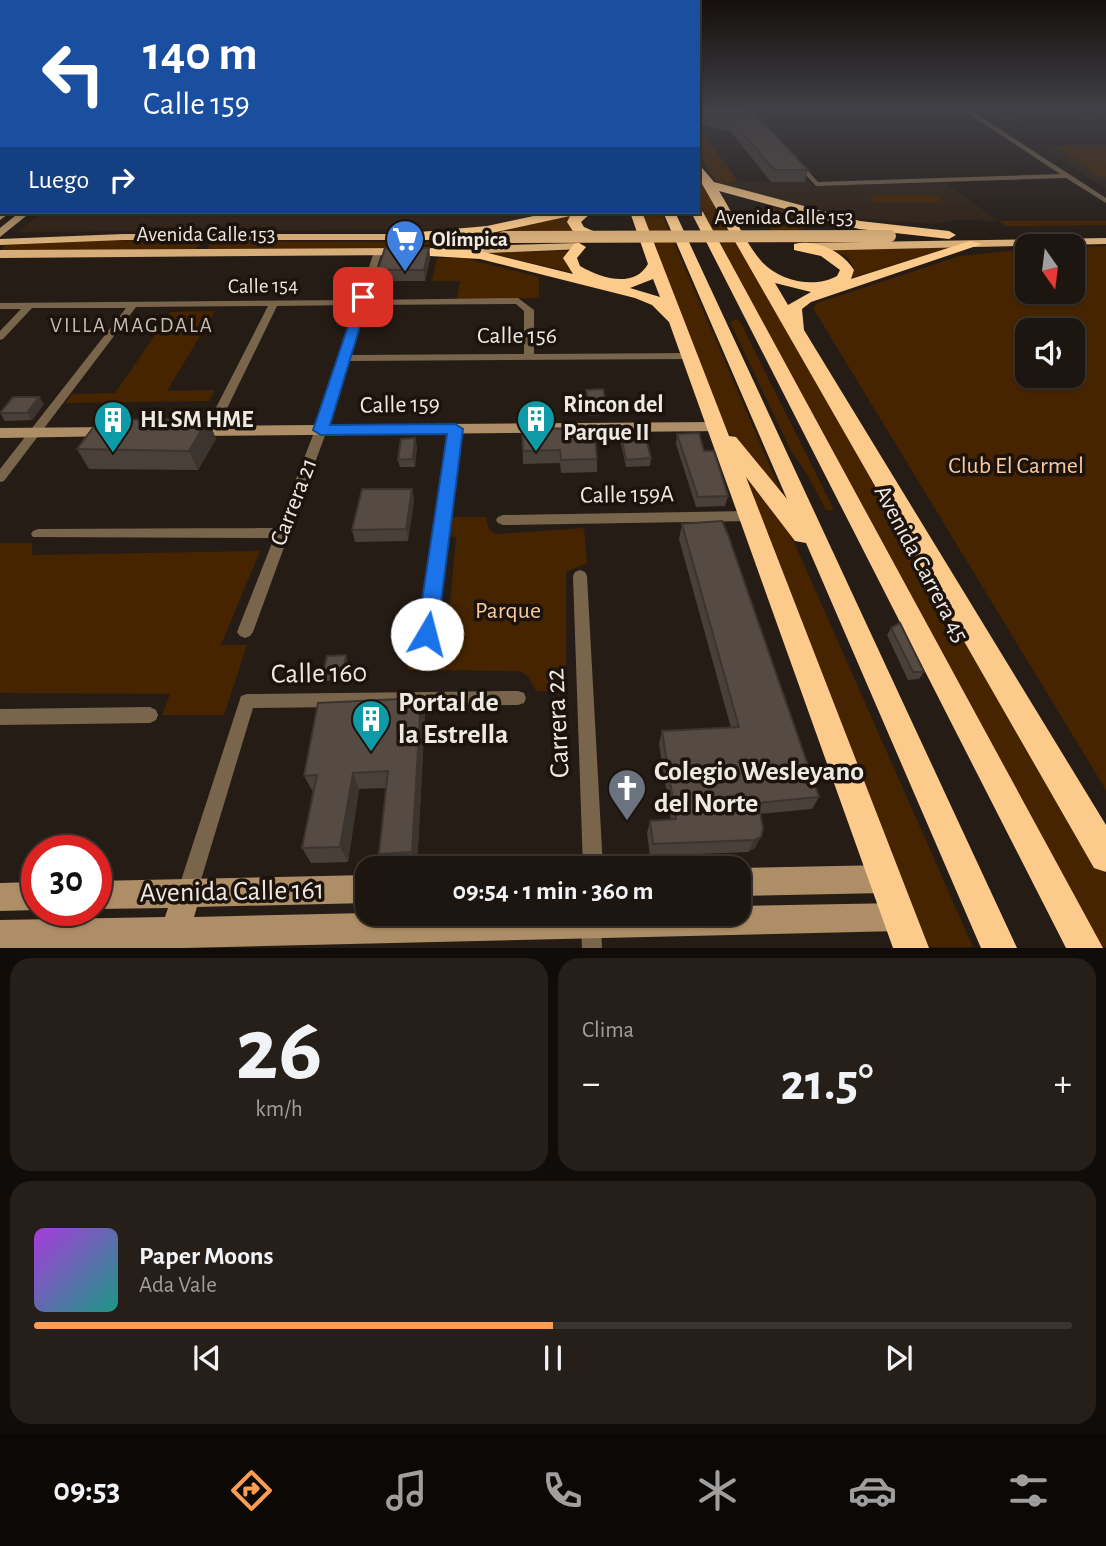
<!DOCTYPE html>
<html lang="es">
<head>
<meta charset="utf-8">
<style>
	body { margin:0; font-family:"Alegreya Sans",sans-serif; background:#251e19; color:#f1f3f6; height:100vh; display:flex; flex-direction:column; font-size:26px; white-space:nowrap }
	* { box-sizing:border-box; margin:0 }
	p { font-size:23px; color:#a09f9f }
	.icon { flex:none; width:38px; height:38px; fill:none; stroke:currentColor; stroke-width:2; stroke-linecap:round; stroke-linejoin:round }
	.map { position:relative; height:948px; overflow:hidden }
	.side { display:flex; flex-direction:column; gap:10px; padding:10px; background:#0f0c09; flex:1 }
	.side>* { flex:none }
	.banner { position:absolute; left:0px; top:0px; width:700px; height:214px; box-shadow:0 2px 5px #0004,0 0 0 2px #3a3430; background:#1a4fa0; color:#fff; overflow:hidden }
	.needle { width:46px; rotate:166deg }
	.controls { position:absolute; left:1015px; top:234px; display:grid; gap:14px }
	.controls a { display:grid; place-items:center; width:70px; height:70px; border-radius:14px; background:#1c1510; box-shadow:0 2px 5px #0004,0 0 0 2px #3a3430; font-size:35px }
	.speed { position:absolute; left:21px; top:835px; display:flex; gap:14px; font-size:35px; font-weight:700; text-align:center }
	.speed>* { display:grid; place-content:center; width:91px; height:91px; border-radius:50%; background:#1c1510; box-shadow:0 2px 5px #0004,0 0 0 2px #3a3430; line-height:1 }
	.speed .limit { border:10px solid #d22; background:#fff; color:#111 }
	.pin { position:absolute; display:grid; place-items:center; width:60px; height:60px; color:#fff; margin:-30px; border-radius:14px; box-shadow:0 4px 10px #0006 }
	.me { position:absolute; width:77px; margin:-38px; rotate:8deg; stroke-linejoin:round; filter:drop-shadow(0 0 5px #0008) }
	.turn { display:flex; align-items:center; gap:24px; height:147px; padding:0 28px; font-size:32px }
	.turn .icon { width:91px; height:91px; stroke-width:2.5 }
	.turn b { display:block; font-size:49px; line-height:60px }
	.then { display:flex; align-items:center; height:66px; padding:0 28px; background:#0003; gap:14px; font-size:26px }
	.big { font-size:52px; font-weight:700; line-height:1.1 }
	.side .card { flex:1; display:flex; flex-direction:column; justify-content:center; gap:10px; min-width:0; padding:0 24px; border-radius:21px; background:#251e19 }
	.side .dial { align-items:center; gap:0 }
	.dial b { font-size:91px; line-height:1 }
	.song { display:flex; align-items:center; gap:21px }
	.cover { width:84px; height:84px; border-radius:10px; background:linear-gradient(135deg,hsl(280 70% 55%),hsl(170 70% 35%)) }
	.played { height:7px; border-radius:4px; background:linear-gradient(90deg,#fc9d53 50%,#3a3430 50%) }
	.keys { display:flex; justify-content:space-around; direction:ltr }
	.heat { display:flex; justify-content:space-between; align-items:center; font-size:38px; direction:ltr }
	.side .tiles { flex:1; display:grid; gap:10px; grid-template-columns:1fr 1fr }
	.card:last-child { grid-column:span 2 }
	.trip { position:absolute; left:355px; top:856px; width:396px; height:70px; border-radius:21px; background:#1c1510; box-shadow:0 2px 5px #0004,0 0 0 2px #3a3430; font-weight:700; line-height:70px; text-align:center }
	.tab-bar { display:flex; height:112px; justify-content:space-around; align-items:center; background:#0b0806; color:#a09f9f }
	.tab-bar .icon { width:49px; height:49px }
	.tab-bar .active { color:#fc9d53 }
	.tab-bar b { font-size:32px; color:#f1f3f6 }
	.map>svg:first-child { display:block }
	.built { fill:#302216 }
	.green { fill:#472400; fill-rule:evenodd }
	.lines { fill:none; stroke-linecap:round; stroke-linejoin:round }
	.street { fill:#79654c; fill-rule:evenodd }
	.secondary { fill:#ae8e66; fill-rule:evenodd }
	.primary { fill:#d7ae79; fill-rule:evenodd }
	.highway { fill:#fcca8a; fill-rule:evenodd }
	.primary-bridge { stroke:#d7ae79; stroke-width:12 }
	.wall { fill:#4a403a }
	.shaded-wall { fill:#3c342f }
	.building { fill:#564b43; stroke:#3c342f; stroke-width:2 }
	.route { fill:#1a73e8; stroke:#114b97; stroke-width:2 }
	.labels { text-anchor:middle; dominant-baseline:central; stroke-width:7; stroke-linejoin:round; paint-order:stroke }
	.far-street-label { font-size:21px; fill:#efe9e4; stroke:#1b130c }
	.far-poi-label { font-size:21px; font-weight:bold; fill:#efe9e4; stroke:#1b130c; text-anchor:start }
	.far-neighbourhood-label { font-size:21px; letter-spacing:2px; fill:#c9bdb3; stroke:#1b130c }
	.street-label { font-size:24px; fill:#efe9e4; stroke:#1b130c }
	.poi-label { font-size:24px; font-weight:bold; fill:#efe9e4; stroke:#1b130c; text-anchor:start }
	.park-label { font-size:24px; fill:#fbcaa1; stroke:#1b130c }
	.near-street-label { font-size:28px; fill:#efe9e4; stroke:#1b130c }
	.near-poi-label { font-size:28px; font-weight:bold; fill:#efe9e4; stroke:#1b130c; text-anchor:start }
</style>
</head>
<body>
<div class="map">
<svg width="1106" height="948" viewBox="0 0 1106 948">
	<rect width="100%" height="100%" fill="#251c15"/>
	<g class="built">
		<path d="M 1106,145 L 1106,189 L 1040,146 Z"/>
		<path d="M 738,182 L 809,182 L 812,186 L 945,182 L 998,221 L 956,220 L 936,224 L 864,219 L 728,188 L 726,184 Z"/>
		<path d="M 42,212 L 549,212 L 490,226 L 459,229 L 18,232 Z"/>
	</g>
	<g class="green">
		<path d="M 978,108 L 1071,108 L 1092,119 L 998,120 Z"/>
		<path d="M 698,125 L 738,182 L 727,184 L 727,188 C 704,176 698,148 698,125 Z"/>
		<path d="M 1057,146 L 1106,146 L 1106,177 L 1099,177 Z"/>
		<path d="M 698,170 L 1106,874 L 1106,947 L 1096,947 L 729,260 L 698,201 Z"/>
		<path d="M 869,195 L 936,195 L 943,202 L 874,202 Z"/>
		<path d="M 769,208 L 799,212 L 809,218 L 810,226 L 798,230 L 772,231 L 762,214 Z"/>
		<path d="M 579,212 L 573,214 L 579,233 L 468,236 Z"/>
		<path d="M 641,212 L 661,212 L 780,490 L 774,490 L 723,425 Z"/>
		<path d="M 998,221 L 1106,221 L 1106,225 L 1007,226 Z"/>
		<path d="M 107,240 L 201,243 L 194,250 L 0,252 L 6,244 Z"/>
		<path d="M 222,241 L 436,242 L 417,248 L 208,249 L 210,242 Z"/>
		<path d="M 1106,246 L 1106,790 L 813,308 L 817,303 L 960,256 L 1027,249 L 1027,292 L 1073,292 L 1073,247 L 1064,247 ZM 1027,331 L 1073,331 L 1073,376 L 1027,376 Z"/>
		<path d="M 952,247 L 851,278 L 854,268 L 847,257 L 831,249 Z"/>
		<path d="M 567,251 L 564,259 L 568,268 L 579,274 L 483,252 Z"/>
		<path d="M 437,258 L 464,258 L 539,277 L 539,298 L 457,299 L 460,281 L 432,281 Z"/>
		<path d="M 215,311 L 167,391 L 215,390 L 209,401 L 66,403 L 72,394 L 115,393 L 171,312 Z"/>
		<path d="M 736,319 L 740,322 L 834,510 L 826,510 L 807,474 L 791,451 L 730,322 Z"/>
		<path d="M 736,459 L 787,526 L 973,947 L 923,947 Z"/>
		<path d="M 447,517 L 486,517 L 489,530 L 496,534 L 584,528 L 587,563 L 566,572 L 566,692 L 536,691 L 528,676 L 519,671 L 408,670 L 411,641 L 432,641 L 448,627 L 456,537 L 446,536 Z"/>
		<path d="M 0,543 L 32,543 L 32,555 L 260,551 L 221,645 L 247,645 L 224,715 L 162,715 L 170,694 L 0,693 Z"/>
	</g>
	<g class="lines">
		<g class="street">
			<path d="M 960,108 L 967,108 L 1106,198 L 1106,203 L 1066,178 L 816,186 L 795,163 L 800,162 L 818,182 L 1060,174 Z"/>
			<rect x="0" y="137" width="2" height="4"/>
			<path d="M 375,249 L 382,251 L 367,300 L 518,298 L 534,310 L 534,354 L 691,353 L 696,356 L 691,359 L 348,361 L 327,430 L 253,632 L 250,636 L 245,638 L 240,636 L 237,632 L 274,538 L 33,537 L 31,534 L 33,531 L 38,529 L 277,528 L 315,430 L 356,305 L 277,306 L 216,431 L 210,435 L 204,431 L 268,306 L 136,307 L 4,481 L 0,482 L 0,469 L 126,308 L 32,308 L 3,339 L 0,340 L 0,331 L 21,309 L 0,309 L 0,303 L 358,300 ZM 516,304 L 524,311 L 524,354 L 350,355 L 365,305 Z"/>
			<path d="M 455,425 L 461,429 L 435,634 L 432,638 L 427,640 L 422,638 L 419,634 L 449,429 Z"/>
			<path d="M 750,511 L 755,513 L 757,516 L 755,519 L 750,521 L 503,525 L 498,523 L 496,520 L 498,517 L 503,515 Z"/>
			<path d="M 580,570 L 585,572 L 587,576 L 603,868 L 583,868 L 573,576 L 575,572 Z"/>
			<path d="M 518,691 L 524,693 L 526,698 L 524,703 L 518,705 L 253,708 L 197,893 L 194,900 L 187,903 L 180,900 L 177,893 L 241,696 L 247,694 Z"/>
			<path d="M 150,707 L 156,710 L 158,715 L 156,720 L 150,723 L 0,725 L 0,709 Z"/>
			<path d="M 589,914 L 598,916 L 601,923 L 602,948 L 582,948 L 581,923 L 584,916 Z"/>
		</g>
		<g class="secondary">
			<path d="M 2,210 L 11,212 L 0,220 L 0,211 Z"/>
			<path d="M 20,212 L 31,212 L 0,237 L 0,228 Z"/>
			<path d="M 717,422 L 725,427 L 723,431 L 192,436 L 184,431 L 192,426 Z"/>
			<path d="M 112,427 L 118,428 L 120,432 L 118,436 L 0,438 L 0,428 Z"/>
			<path d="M 886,865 L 896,869 L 900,879 L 896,889 L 886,893 L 738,896 L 738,868 Z"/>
			<path d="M 368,875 L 368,903 L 197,907 L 194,917 L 368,913 L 738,914 L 738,906 L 900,903 L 910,907 L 914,917 L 910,927 L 900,931 L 185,948 L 0,948 L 0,920 L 165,917 L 168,908 L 96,909 L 96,881 Z"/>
			<path d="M 37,882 L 37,910 L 0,911 L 0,883 Z"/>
		</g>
		<g class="primary">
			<path d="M 123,234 L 504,234 L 510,237 L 504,240 L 123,240 L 0,245 L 0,239 Z"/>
			<path d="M 1106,238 L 1106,244 L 802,251 L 796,247 L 802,243 Z"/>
			<path d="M 579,243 L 585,247 L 583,249 L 441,255 L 435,251 L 441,247 Z"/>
			<path d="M 410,248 L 412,251 L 406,255 L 0,258 L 0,250 Z"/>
		</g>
		<g class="highway">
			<path d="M 698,163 L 714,182 L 860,221 L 949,231 L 956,235 L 949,239 L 859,229 L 719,191 C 733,213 745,243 762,262 C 780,281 814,289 837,276 L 840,270 L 821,256 L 794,250 L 794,244 C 817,239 842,251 854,270 L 851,279 L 970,241 L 982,244 L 811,302 L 802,309 L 804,330 L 1106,825 L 1106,872 L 1094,868 L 698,177 ZM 775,283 L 811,292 L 788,305 Z"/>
			<path d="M 698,208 L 703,212 L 1103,948 L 1066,948 L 691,212 L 698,212 Z"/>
			<path d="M 552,212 L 592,212 L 581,222 L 584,227 L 605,236 L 598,240 L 574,233 L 567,222 L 570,216 L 487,234 L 408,241 L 401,237 L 408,233 L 487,226 Z"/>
			<path d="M 630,212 L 642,212 L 729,436 L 736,437 L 787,499 L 663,212 L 675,212 L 1017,948 L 981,948 L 806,543 L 795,541 L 746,477 L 929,948 L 893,948 L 669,322 L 652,305 L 635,298 L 480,259 L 413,255 L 406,251 L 413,247 L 480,251 L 573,274 L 563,258 L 574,244 L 579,243 L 586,247 L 577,258 L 580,266 C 600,278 634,289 648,264 ZM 653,279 L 660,297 L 630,288 Z"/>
		</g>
		<path class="primary-bridge" d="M 504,237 L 890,236"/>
	</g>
	<g class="wall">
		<path d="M 698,108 L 734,108 L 808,170 L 805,182 L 771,182 L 730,131 L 698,124 Z"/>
		<path d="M 429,248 L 430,259 L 425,281 L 380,281 L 378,270 Z"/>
		<path d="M 586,390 L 607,407 L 606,415 L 589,416 L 586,398 Z"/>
		<path d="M 39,397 L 44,404 L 32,420 L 5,421 L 0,413 Z"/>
		<path d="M 208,419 L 216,439 L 198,470 L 89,469 L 77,449 Z"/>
		<path d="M 522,428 L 597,459 L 597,472 L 561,473 L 560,463 L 523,464 Z"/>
		<path d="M 677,434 L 704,451 L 728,496 L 725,506 L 696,507 L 676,444 Z"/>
		<path d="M 621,436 L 651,458 L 650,466 L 626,467 L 621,444 Z"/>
		<path d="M 415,438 L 417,446 L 415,467 L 400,467 L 398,460 Z"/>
		<path d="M 412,489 L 414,501 L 408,541 L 355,542 L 352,530 Z"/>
		<path d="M 682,524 L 819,797 L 812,809 L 760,814 L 755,848 L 748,852 L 650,856 L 647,833 L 650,821 L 671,819 L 659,744 L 662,731 L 731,728 L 679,539 Z"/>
		<path d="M 891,628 L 924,672 L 919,679 L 908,680 L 887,635 Z"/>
		<path d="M 348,663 L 346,679 L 326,681 L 323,673 Z"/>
		<path d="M 421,698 L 425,715 L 417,867 L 385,868 L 379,854 L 386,788 L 359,789 L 348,862 L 311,863 L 302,848 L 313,792 L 304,776 Z"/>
	</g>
	<g class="shaded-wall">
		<path d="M 429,248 L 430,259 L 425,281 L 424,270 Z"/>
		<path d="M 39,397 L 44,404 L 32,420 L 27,413 Z"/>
		<path d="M 208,419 L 216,439 L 198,470 L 189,451 Z"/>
		<path d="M 415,438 L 417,446 L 415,467 L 413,459 Z"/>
		<path d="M 412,489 L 414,501 L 408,541 L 406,529 Z"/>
		<path d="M 346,655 L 348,663 L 346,679 L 343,672 Z"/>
		<path d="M 421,698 L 425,715 L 417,867 L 412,852 Z"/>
		<path d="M 353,773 L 359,789 L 348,862 L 340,847 Z"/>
		<path d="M 761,837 L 755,848 L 748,852 L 754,840 Z"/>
	</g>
	<g class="building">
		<path d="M 698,108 L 734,108 L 751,110 L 808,170 L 774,170 L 732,120 L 699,112 Z"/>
		<path d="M 385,248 L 429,248 L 424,270 L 378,270 Z"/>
		<path d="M 603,389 L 607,407 L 589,408 L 586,390 Z"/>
		<path d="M 13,397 L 39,397 L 27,413 L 0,413 Z"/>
		<path d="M 208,419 L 189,451 L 77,449 L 99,420 Z"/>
		<path d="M 522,428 L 594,429 L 597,459 L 561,460 L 560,450 L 523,451 Z"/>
		<path d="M 699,433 L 704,451 L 714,451 L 728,496 L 698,497 L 677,434 Z"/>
		<path d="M 645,435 L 651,458 L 626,460 L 621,436 Z"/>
		<path d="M 415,438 L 413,459 L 398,460 L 401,439 Z"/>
		<path d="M 362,489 L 412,489 L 406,529 L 352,530 Z"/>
		<path d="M 722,521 L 728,535 L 819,797 L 758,803 L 763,828 L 761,837 L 754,840 L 653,844 L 650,821 L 676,819 L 662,731 L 739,727 L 682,524 Z"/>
		<path d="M 900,623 L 924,672 L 913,672 L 891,628 Z"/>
		<path d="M 346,655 L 343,672 L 323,673 L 327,656 Z"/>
		<path d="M 421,698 L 412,852 L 379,854 L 388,771 L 353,773 L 340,847 L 302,848 L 317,775 L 304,776 L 318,703 Z"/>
	</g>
	<linearGradient id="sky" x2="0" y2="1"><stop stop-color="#140f0c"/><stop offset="0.45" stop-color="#404046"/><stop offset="1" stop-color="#404046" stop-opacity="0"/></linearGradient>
	<rect width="1106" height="241" fill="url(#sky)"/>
	<path class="route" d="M 359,294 L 369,297 L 330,425 L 455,424 L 463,429 L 437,634 L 434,640 L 420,640 L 417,634 L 447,434 L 321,435 L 313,430 Z"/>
	<defs>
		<symbol id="supermarket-pin" viewBox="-11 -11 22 30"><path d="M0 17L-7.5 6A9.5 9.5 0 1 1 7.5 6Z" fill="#3f7fe0" stroke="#1b130c"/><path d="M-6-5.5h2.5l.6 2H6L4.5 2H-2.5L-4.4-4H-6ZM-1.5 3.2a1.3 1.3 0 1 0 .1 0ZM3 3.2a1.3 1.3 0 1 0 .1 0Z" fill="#fff"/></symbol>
		<symbol id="building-pin" viewBox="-11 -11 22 30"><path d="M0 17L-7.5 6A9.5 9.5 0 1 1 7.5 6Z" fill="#0f9aa8" stroke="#1b130c"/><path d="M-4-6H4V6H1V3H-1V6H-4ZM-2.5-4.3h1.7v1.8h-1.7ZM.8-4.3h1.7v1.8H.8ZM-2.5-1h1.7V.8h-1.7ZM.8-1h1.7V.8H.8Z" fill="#fff"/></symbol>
		<symbol id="church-pin" viewBox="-11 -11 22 30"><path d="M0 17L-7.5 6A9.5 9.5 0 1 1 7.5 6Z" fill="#6b7280" stroke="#1b130c"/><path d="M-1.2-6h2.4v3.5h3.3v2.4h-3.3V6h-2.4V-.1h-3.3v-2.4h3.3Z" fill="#fff"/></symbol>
	</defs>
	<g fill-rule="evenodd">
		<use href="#supermarket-pin" x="383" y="217" width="44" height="60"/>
		<use href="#building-pin" x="514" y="397" width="44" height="60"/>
		<use href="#building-pin" x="91" y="398" width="44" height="60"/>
		<use href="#building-pin" x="349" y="697" width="44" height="60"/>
		<use href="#church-pin" x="605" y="766" width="44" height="60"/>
	</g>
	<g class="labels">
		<g class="far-street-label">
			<text x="784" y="217">Avenida Calle 153</text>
			<text x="206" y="234">Avenida Calle 153</text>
			<text transform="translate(263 286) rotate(-1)">Calle 154</text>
		</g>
		<g class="far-poi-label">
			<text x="432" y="239">Olímpica</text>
		</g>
		<g class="far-neighbourhood-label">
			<text x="132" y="325">VILLA MAGDALA</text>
		</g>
		<g class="street-label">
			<text x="517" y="336">Calle 156</text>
			<text transform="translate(400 405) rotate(-1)">Calle 159</text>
			<text transform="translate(627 495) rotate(-1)">Calle 159A</text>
			<text transform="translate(294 502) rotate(-69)">Carrera 21</text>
			<text transform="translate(921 564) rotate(62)">Avenida Carrera 45</text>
		</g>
		<g class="poi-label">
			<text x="563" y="405">Rincon del<tspan x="563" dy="28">Parque II</tspan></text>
			<text x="140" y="420">HL SM HME</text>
		</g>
		<g class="park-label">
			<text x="1016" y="466">Club El Carmel</text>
			<text x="508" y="611">Parque</text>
		</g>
		<g class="near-street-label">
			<text transform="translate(319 674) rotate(-1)">Calle 160</text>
			<text transform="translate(558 723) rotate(-93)">Carrera 22</text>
			<text transform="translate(232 892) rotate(-1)">Avenida Calle 161</text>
		</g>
		<g class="near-poi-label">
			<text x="398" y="703">Portal de<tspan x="398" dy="32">la Estrella</tspan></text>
			<text x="654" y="772">Colegio Wesleyano<tspan x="654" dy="32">del Norte</tspan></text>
		</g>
	</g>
</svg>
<div class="controls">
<a><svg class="needle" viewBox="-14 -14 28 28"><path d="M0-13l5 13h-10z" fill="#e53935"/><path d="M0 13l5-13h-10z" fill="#a09f9f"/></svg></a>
<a><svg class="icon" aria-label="sound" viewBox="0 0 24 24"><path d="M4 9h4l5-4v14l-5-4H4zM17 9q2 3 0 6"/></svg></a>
</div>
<div class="speed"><div class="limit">30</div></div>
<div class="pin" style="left:363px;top:297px;background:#d93025"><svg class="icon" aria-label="arrive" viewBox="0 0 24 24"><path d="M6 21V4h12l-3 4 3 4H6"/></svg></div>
<svg class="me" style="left:427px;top:634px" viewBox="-20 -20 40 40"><circle r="19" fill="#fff"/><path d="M0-13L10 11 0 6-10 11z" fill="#1a73e8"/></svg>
<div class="trip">09:54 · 1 min · 360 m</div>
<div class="banner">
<div class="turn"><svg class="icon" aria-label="left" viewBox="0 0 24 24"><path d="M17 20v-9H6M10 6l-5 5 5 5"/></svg><div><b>140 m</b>Calle 159</div></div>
<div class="then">Luego<svg class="icon" aria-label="right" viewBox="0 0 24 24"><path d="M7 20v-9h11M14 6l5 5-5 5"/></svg></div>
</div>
</div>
<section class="side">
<div class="tiles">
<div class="card dial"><b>26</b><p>km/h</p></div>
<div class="card"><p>Clima</p>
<div class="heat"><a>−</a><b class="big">21.5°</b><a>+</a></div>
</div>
<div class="card">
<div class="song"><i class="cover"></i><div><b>Paper Moons</b><p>Ada Vale</p></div></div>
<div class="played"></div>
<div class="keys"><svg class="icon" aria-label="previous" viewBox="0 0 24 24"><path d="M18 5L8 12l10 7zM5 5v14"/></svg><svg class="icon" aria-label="pause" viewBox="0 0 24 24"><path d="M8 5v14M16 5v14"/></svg><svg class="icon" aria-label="next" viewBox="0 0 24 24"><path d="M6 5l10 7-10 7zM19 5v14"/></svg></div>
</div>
</div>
</section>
<nav class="tab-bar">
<b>09:53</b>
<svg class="icon active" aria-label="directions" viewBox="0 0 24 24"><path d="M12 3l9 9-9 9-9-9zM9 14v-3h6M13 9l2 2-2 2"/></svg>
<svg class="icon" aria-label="music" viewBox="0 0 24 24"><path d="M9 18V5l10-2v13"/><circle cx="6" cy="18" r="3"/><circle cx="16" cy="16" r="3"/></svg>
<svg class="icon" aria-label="phone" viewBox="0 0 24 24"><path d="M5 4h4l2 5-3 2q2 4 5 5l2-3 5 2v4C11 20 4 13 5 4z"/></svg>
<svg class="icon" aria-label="climate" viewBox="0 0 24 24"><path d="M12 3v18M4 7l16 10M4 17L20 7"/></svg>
<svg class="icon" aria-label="car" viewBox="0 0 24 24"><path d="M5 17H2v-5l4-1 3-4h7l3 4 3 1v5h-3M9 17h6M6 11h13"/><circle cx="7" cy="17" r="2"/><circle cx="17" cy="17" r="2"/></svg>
<svg class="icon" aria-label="filters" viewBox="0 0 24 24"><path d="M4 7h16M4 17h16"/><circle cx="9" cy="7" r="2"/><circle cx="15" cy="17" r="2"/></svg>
</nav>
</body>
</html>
